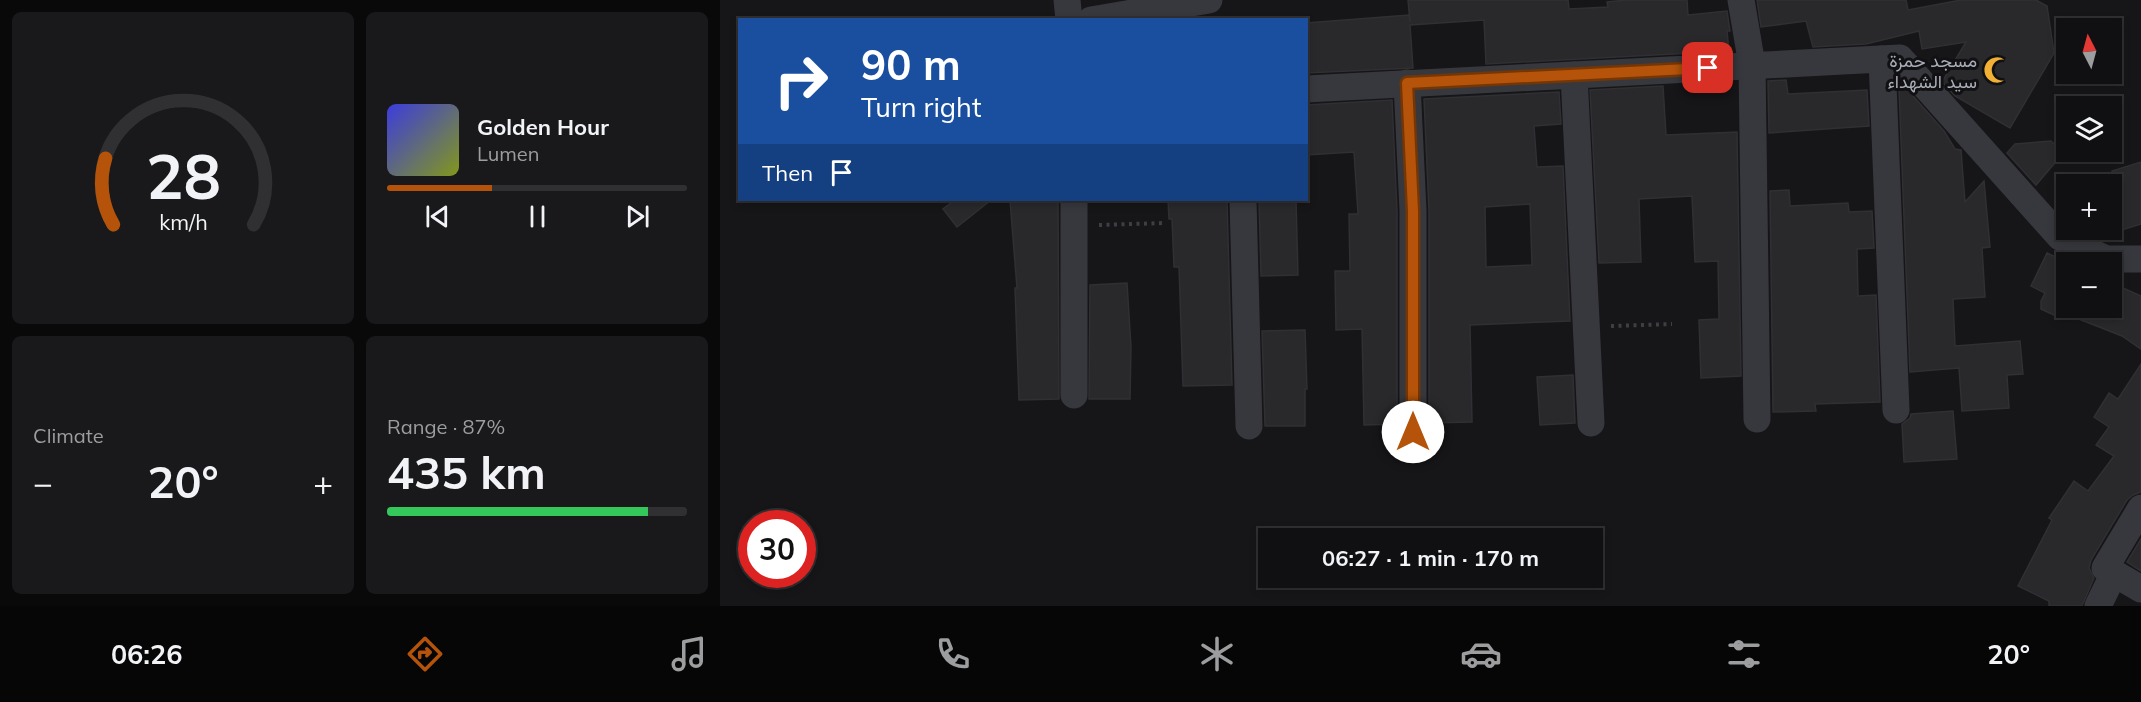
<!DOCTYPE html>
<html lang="en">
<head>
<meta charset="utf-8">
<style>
	body { margin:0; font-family:Mulish,Vazirmatn,sans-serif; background:#19191b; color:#f1f3f6; height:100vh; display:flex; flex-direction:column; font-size:22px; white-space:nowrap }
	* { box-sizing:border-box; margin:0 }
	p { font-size:20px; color:#9c9d9f }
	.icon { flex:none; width:33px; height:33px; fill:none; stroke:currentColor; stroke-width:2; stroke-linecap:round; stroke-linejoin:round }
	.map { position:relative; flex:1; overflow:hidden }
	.panel { display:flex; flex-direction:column; gap:12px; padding:12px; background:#09090a; width:720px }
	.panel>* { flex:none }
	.hud { position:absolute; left:18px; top:18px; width:570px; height:183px; border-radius:0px; box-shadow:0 3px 9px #0003,0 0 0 2px #303032; background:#1a4fa0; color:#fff; overflow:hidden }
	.needle { width:39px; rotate:354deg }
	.fabs { position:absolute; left:1336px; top:18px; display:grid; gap:12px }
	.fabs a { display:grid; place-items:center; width:66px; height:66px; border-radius:0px; background:#101012; box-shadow:0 3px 9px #0003,0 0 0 2px #303032; font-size:30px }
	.speed { position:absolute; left:18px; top:510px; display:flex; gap:12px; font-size:30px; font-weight:700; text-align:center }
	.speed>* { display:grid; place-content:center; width:78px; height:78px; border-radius:50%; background:#101012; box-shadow:0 3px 9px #0003,0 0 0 2px #303032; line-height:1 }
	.speed .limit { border:9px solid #d22; background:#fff; color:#111 }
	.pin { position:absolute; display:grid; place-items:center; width:51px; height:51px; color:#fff; margin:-26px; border-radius:12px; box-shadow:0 3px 9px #0006 }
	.me { position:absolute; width:66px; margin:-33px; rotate:0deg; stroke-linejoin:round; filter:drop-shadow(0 0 4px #0008) }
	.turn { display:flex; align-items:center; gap:21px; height:126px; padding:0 24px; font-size:27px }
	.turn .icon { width:78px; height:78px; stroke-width:2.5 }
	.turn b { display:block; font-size:42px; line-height:51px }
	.then { display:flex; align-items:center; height:57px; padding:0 24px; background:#0003; gap:12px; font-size:22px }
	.big { font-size:45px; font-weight:700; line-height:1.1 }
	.panel .card { flex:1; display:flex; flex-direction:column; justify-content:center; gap:9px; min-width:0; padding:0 21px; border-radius:9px; background:#19191b }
	.panel .dial { align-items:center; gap:0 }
	.dial svg { height:156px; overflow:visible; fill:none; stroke:#303032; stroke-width:7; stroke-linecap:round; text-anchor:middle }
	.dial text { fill:#f1f3f6; stroke:none }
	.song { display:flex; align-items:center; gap:18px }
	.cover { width:72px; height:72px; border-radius:9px; background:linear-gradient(135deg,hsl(240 70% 55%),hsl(70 70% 35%)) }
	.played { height:6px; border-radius:3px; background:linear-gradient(90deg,#b45309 35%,#303032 35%) }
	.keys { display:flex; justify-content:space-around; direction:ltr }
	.heat { display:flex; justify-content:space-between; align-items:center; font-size:33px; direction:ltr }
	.charge { height:9px; border-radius:4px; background:linear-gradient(90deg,#34c759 87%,#303032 0) }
	.panel .tiles { flex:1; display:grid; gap:12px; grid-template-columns:repeat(2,1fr) }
	.trip { position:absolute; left:538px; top:528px; width:345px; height:60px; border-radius:0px; background:#101012; box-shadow:0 3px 9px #0003,0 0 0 2px #303032; font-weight:700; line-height:60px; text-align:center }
	.tabs { display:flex; height:96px; justify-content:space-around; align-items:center; background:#060607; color:#9c9d9f }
	.tabs .icon { width:42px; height:42px }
	.tabs .on { color:#b45309 }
	.tabs b { font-size:27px; color:#f1f3f6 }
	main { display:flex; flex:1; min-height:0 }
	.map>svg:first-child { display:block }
	.building { fill:#29292c; stroke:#303034; stroke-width:1.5; fill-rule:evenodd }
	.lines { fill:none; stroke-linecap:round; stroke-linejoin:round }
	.path { stroke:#3d3f44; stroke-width:4; stroke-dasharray:3 4.5; stroke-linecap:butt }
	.minor { stroke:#37383d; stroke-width:27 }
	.route-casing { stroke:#753606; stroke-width:15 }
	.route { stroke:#b45309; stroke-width:10 }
	.labels { text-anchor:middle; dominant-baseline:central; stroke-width:6; stroke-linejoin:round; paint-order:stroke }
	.poi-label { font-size:18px; fill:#a8adb8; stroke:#111113; text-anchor:end }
</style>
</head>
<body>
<main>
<section class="panel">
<div class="tiles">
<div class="card dial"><svg viewBox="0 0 100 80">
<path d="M14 69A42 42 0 1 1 86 69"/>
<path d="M14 69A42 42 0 0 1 10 35" stroke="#b45309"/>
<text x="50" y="56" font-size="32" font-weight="700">28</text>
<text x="50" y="72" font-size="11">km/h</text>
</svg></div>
<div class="card">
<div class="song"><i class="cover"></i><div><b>Golden Hour</b><p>Lumen</p></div></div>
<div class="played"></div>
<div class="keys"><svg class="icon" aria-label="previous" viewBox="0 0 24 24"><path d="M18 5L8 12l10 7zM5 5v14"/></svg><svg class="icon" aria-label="pause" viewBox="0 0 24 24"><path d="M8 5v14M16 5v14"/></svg><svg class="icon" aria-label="next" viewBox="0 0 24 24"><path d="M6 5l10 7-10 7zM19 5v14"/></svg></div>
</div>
<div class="card"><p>Climate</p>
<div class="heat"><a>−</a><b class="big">20°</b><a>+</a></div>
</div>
<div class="card"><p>Range · 87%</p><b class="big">435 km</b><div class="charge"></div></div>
</div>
</section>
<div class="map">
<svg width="1421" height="606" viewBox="0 0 1421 606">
	<rect width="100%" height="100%" fill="#161618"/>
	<g class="building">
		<path d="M 688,0 L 848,0 L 849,9 L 888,7 L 887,2 L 906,0 L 967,0 L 968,15 L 1007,11 L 1010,31 L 1007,31 L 1009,51 L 766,64 L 764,20 L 690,25 L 693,68 L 586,73 L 586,23 L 689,15 L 690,22 Z"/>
		<path d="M 1037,0 L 1186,0 L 1188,10 L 1241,0 L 1316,0 L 1327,6 L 1334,53 L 1290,128 L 1235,96 L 1222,82 L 1246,42 L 1202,49 L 1199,31 L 1146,44 L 1093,47 L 1086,21 L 1041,27 Z"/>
		<path d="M 1066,80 L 1068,94 L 1147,90 L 1149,126 L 1049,133 L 1048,81 Z"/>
		<path d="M 943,86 L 946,135 L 1017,132 L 1021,376 L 981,378 L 979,320 L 999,319 L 998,261 L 975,262 L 972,196 L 919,199 L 921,262 L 879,263 L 870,90 Z"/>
		<path d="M 1186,88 L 1224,131 L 1235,149 L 1241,150 L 1245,202 L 1264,181 L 1270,247 L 1262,248 L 1265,297 L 1233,299 L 1235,346 L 1300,341 L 1303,374 L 1287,375 L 1289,408 L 1242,411 L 1239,368 L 1190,372 L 1179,89 Z"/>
		<path d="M 839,92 L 841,124 L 814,126 L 817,167 L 843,166 L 850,321 L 750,325 L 752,422 L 709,423 L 709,211 L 704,99 ZM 810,204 L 812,265 L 766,267 L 765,207 Z"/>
		<path d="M 672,100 L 677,211 L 677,424 L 644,425 L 642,329 L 616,330 L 615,271 L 630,271 L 629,214 L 638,214 L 634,152 L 586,155 L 586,105 Z"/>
		<path d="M 1331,141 L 1344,152 L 1316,185 L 1287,153 L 1295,144 Z"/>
		<path d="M 1421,162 L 1421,224 L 1392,233 L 1392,171 Z"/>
		<path d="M 1069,190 L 1070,206 L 1128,203 L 1129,212 L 1152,211 L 1154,248 L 1137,249 L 1138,296 L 1156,295 L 1160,402 L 1095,404 L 1096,411 L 1053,412 L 1050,191 Z"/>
		<path d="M 235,200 L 271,200 L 237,227 L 223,209 Z"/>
		<path d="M 290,200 L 338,200 L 339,399 L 299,400 L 295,288 L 297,288 Z"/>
		<path d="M 448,200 L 507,200 L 512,385 L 463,386 L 459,267 L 454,267 L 452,219 L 449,219 Z"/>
		<path d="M 539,200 L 576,200 L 578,275 L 541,276 Z"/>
		<path d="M 1327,253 L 1342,260 L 1344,256 L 1347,258 L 1347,308 L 1392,308 L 1392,283 L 1421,296 L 1421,349 L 1402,336 L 1341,312 L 1338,317 L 1321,309 L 1321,301 L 1325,293 L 1311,286 Z"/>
		<path d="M 407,283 L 411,347 L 410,399 L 369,399 L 370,285 Z"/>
		<path d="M 585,330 L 587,389 L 585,389 L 585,426 L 545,426 L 542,331 Z"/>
		<path d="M 1421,364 L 1421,492 L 1413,495 L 1407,500 L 1371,560 L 1369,568 L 1374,578 L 1362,606 L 1329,606 L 1329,601 L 1298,586 L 1332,520 L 1329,518 L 1354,481 L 1368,491 L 1394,456 L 1376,445 L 1389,427 L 1374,417 L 1389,393 L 1398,399 Z"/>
		<path d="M 853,375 L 855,423 L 820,425 L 817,377 Z"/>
		<path d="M 1233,411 L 1237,459 L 1184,462 L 1182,424 L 1190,418 L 1191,414 Z"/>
		<path d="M 1421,539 L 1421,571 L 1407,562 Z"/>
	</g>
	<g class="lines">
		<g class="path">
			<path d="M 379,225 L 445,223"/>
			<path d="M 891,326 L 952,324"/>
		</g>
		<g class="minor">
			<path d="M 347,0 L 349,20"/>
			<path d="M 1021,0 L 1032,65 L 1037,419"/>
			<path d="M 371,20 L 489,0"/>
			<path d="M 1162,59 L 1176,410"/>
			<path d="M 854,75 L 871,423"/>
			<path d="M 687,83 L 693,211 L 693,432"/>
			<path d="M 586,89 L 1180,58 L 1340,237 L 1386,259 L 1421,259"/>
			<path d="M 523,200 L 529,426"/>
			<path d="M 354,395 L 354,200"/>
			<path d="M 1421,508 L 1385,568 L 1421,589"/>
			<path d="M 1378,606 L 1394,573"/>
		</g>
	</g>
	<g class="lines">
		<defs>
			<path id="route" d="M 693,432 L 693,211 L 687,83 L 988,68"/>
		</defs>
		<use href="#route" class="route-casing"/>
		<use href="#route" class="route"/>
	</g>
	<defs>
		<symbol id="mosque-bare" viewBox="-9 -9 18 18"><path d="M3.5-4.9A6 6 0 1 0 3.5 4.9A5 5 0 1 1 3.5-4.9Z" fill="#f2b134" stroke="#111113" stroke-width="2.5" paint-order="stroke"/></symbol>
	</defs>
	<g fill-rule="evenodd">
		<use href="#mosque-bare" x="1258" y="51" width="38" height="38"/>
	</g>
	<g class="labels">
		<g class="poi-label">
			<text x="1257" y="60">مسجد حمزة<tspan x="1257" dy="21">سيد الشهداء</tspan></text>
		</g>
	</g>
</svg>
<div class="fabs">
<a><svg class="needle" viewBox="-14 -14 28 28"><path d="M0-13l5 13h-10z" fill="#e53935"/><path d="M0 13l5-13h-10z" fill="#9c9d9f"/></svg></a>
<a><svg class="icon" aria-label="layers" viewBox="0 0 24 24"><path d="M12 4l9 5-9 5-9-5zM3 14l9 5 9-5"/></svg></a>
<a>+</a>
<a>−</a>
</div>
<div class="speed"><div class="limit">30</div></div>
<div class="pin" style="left:988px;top:68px;background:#d93025"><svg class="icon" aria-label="arrive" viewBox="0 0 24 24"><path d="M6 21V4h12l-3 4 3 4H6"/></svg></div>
<svg class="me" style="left:693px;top:432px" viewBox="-20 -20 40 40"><circle r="19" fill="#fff"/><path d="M0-13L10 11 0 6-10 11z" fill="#b45309"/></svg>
<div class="trip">06:27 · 1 min · 170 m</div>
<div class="hud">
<div class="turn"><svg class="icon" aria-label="right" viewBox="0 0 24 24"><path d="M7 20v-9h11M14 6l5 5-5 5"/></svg><div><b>90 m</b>Turn right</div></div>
<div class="then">Then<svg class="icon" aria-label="arrive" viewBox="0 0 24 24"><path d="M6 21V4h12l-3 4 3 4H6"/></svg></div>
</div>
</div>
</main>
<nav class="tabs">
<b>06:26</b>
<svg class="icon on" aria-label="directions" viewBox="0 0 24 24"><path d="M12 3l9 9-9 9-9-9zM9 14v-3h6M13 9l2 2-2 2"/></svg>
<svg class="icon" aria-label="music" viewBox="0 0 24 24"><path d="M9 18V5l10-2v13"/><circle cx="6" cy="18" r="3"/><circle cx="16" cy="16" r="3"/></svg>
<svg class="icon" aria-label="phone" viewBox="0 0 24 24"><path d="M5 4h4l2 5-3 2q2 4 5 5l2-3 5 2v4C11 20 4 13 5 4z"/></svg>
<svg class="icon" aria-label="climate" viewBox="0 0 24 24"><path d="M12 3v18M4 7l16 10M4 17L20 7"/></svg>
<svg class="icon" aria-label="car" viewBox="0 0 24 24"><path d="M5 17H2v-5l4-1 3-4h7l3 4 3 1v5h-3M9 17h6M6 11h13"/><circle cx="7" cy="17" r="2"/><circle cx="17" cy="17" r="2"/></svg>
<svg class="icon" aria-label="filters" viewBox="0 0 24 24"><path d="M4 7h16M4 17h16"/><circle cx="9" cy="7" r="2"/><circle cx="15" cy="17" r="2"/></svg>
<b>20°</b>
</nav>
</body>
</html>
